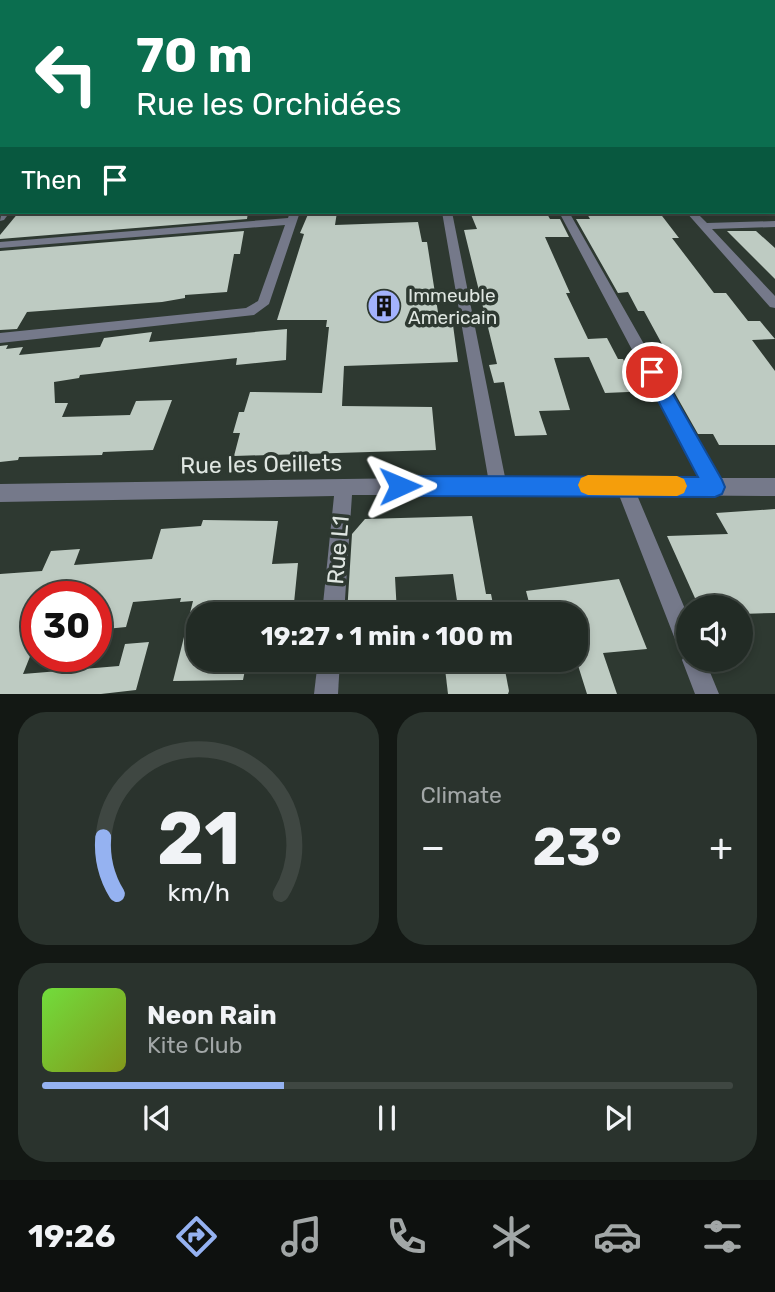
<!DOCTYPE html>
<html lang="en">
<head>
<meta charset="utf-8">
<style>
	body { margin:0; font-family:Rubik,sans-serif; background:#2a332d; color:#f1f3f6; height:100vh; display:flex; flex-direction:column; font-size:26px; white-space:nowrap }
	* { box-sizing:border-box; margin:0 }
	p { font-size:23px; color:#a2a7a7 }
	.icon { flex:none; width:38px; height:38px; fill:none; stroke:currentColor; stroke-width:2; stroke-linecap:round; stroke-linejoin:round }
	.map { position:relative; height:694px; overflow:hidden }
	.side { display:flex; flex-direction:column; gap:18px; padding:18px; background:#131814; flex:1 }
	.side>* { flex:none }
	.banner { position:absolute; left:0px; top:0px; width:775px; height:214px; box-shadow:0 4px 10px #0003,0 0 0 2px #3f4742; background:#0b6e4f; color:#fff; overflow:hidden }
	.buttons { position:absolute; left:676px; top:595px; display:grid; gap:14px }
	.buttons a { display:grid; place-items:center; width:77px; height:77px; border-radius:50%; background:#222b25; box-shadow:0 4px 10px #0003,0 0 0 2px #3f4742; font-size:35px }
	.speed { position:absolute; left:21px; top:581px; display:flex; gap:14px; font-size:35px; font-weight:700; text-align:center }
	.speed>* { display:grid; place-content:center; width:91px; height:91px; border-radius:50%; background:#222b25; box-shadow:0 4px 10px #0003,0 0 0 2px #3f4742; line-height:1 }
	.speed .limit { border:10px solid #d22; background:#fff; color:#111 }
	.pin { position:absolute; display:grid; place-items:center; width:60px; height:60px; color:#fff; margin:-30px; border:4px solid #fff; border-radius:50%; box-shadow:0 2px 7px #0007 }
	.me { position:absolute; width:77px; margin:-38px; rotate:89deg; stroke-linejoin:round; filter:drop-shadow(0 0 5px #0008) }
	.turn { display:flex; align-items:center; gap:24px; height:147px; padding:0 21px; font-size:32px }
	.turn .icon { width:91px; height:91px; stroke-width:2.5 }
	.turn b { display:block; font-size:49px; line-height:60px }
	.then { display:flex; align-items:center; height:66px; padding:0 21px; background:#0003; gap:14px; font-size:26px }
	.big { font-size:52px; font-weight:700; line-height:1.1 }
	.side .card { flex:1; display:flex; flex-direction:column; justify-content:center; gap:10px; min-width:0; padding:0 24px; border-radius:28px; background:#2a332d }
	.side .dial { align-items:center; gap:0 }
	.dial svg { height:182px; overflow:visible; fill:none; stroke:#3f4742; stroke-width:7; stroke-linecap:round; text-anchor:middle }
	.dial text { fill:#f1f3f6; stroke:none }
	.song { display:flex; align-items:center; gap:21px }
	.cover { width:84px; height:84px; border-radius:10px; background:linear-gradient(135deg,hsl(100 70% 55%),hsl(70 70% 35%)) }
	.played { height:7px; border-radius:4px; background:linear-gradient(90deg,#95b2f1 35%,#3f4742 35%) }
	.keys { display:flex; justify-content:space-around; direction:ltr }
	.heat { display:flex; justify-content:space-between; align-items:center; font-size:38px; direction:ltr }
	.side .tiles { flex:1; display:grid; gap:18px; grid-template-columns:1fr 1fr }
	.card:last-child { grid-column:span 2 }
	.trip { position:absolute; left:186px; top:602px; width:402px; height:70px; border-radius:28px; background:#222b25; box-shadow:0 4px 10px #0003,0 0 0 2px #3f4742; font-weight:700; line-height:70px; text-align:center }
	.tab-bar { display:flex; height:112px; justify-content:space-around; align-items:center; background:#0e110f; color:#a2a7a7 }
	.tab-bar .icon { width:49px; height:49px }
	.tab-bar .on { color:#95b2f1 }
	.tab-bar b { font-size:32px; color:#f1f3f6 }
	.map>svg:first-child { display:block }
	.building { fill:#becbc2 }
	.lines { fill:none; stroke-linecap:round; stroke-linejoin:round }
	.minor { fill:#75798a; fill-rule:evenodd }
	.route { fill:#1a73e8; stroke:#114b97; stroke-width:2 }
	.slow { fill:#f59e0b }
	.labels { text-anchor:middle; dominant-baseline:central; stroke-width:7; stroke-linejoin:round; paint-order:stroke }
	.poi-label { font-size:19px; fill:#dfe6e1; stroke:#2e3931; text-anchor:start }
	.near-street-label { font-size:23px; fill:#dfe6e1; stroke:#2e3931 }
</style>
</head>
<body>
<div class="map">
<svg width="775" height="694" viewBox="0 0 775 694">
	<rect width="100%" height="100%" fill="#2e3931"/>
	<g class="building">
		<path d="M 19,212 L 248,212 L 247,219 L 0,239 L 0,235 Z"/>
		<path d="M 309,212 L 337,212 L 335,225 L 418,222 L 422,242 L 427,242 L 440,325 L 453,325 L 458,362 L 344,366 L 342,406 L 432,407 L 436,450 L 234,456 L 240,433 L 233,433 L 239,412 L 244,412 L 250,392 L 322,393 L 329,327 L 326,327 L 327,320 L 277,320 L 304,234 L 300,233 Z"/>
		<path d="M 470,212 L 546,212 L 550,219 L 560,219 L 569,237 L 545,237 L 570,293 L 566,293 L 588,339 L 607,338 L 618,359 L 623,359 L 627,367 L 638,367 L 651,391 L 605,393 L 589,357 L 554,358 L 570,410 L 539,411 L 547,435 L 515,436 L 504,382 L 494,383 L 489,365 L 497,364 L 464,230 L 477,229 Z"/>
		<path d="M 586,212 L 659,212 L 679,238 L 672,238 L 714,293 L 726,293 L 748,321 L 760,321 L 775,339 L 752,340 L 775,371 L 775,445 L 719,445 L 713,434 L 698,434 L 660,367 L 666,367 L 659,355 L 668,355 L 644,311 L 638,311 L 628,292 L 618,293 L 576,219 L 590,219 Z"/>
		<path d="M 244,231 L 240,254 L 234,254 L 227,292 L 185,295 L 185,298 L 162,302 L 27,312 L 17,329 L 0,330 L 0,251 Z"/>
		<path d="M 727,231 L 756,231 L 775,248 L 775,279 Z"/>
		<path d="M 287,329 L 286,360 L 236,365 L 237,358 L 80,375 L 79,378 L 54,382 L 55,403 L 68,403 L 62,417 L 130,415 L 136,401 L 172,400 L 153,450 L 103,452 L 102,455 L 19,457 L 18,460 L 0,462 L 0,346 L 8,345 L 6,349 L 23,347 L 19,355 L 100,347 L 104,338 L 152,332 L 149,342 Z"/>
		<path d="M 775,509 L 775,613 L 740,614 L 740,607 L 699,607 L 667,536 L 728,534 L 716,513 Z"/>
		<path d="M 472,516 L 486,594 L 491,594 L 495,614 L 459,614 L 453,574 L 395,577 L 397,614 L 347,614 L 352,534 L 365,519 Z"/>
		<path d="M 203,520 L 278,521 L 272,564 L 298,563 L 294,603 L 256,604 L 255,614 L 198,614 L 198,660 L 247,660 L 243,680 L 173,681 L 193,601 L 180,602 L 181,598 L 133,602 L 126,627 L 96,630 L 96,597 L 37,597 L 37,639 L 23,674 L 119,666 L 125,644 L 149,642 L 136,690 L 101,694 L 0,694 L 0,574 L 42,571 L 51,551 L 80,549 L 74,565 L 152,559 L 161,529 L 201,526 Z"/>
		<path d="M 619,579 L 647,649 L 603,653 L 617,694 L 587,694 L 576,659 L 576,611 L 532,614 L 526,591 Z"/>
		<path d="M 444,660 L 503,660 L 509,691 L 508,694 L 448,694 Z"/>
	</g>
	<g class="lines">
		<g class="minor">
			<path d="M 0,105 L 2,105 L 0,110 Z"/>
			<rect x="774" y="109" width="1" height="4"/>
			<rect x="774" y="145" width="1" height="5"/>
			<rect x="0" y="177" width="2" height="6"/>
			<path d="M 2,210 L 2,212 L 10,212 L 4,220 L 0,221 Z"/>
			<path d="M 290,212 L 300,212 L 269,304 L 254,315 L 0,343 L 0,333 L 246,308 L 258,301 L 285,225 L 0,248 L 0,242 L 288,218 Z"/>
			<path d="M 442,212 L 452,212 L 505,477 L 700,478 L 559,212 L 569,212 L 720,478 L 775,478 L 775,496 L 637,495 L 688,616 L 688,660 L 705,660 L 719,694 L 695,694 L 682,660 L 685,654 L 680,652 L 619,495 L 352,495 L 344,614 L 322,614 L 334,496 L 0,502 L 0,484 L 488,477 Z"/>
			<path d="M 686,212 L 696,212 L 707,223 L 775,221 L 775,227 L 712,229 L 775,296 L 775,308 L 770,307 Z"/>
			<path d="M 318,660 L 340,660 L 338,694 L 314,694 Z"/>
		</g>
	</g>
	<linearGradient id="sky" x2="0" y2="1"><stop stop-color="#191f1b"/><stop offset="0.43" stop-color="#46545a"/><stop offset="1" stop-color="#46545a" stop-opacity="0"/></linearGradient>
	<rect width="775" height="169" fill="url(#sky)"/>
	<path class="route" d="M 652,366 L 658,368 L 722,480 L 725,487 L 722,494 L 715,497 L 400,496 L 393,493 L 390,486 L 393,479 L 400,476 L 698,477 L 643,372 L 646,368 Z"/>
	<path class="slow" d="M 588,475 L 677,476 L 684,479 L 687,486 L 684,493 L 677,496 L 588,495 L 581,492 L 578,485 L 581,478 Z"/>
	<defs>
		<symbol id="building-disc" viewBox="-11 -11 22 22"><circle r="9.5" fill="#a3b2fd" stroke="#2e3931"/><path d="M-4-6H4V6H1V3H-1V6H-4ZM-2.5-4.3h1.7v1.8h-1.7ZM.8-4.3h1.7v1.8H.8ZM-2.5-1h1.7V.8h-1.7ZM.8-1h1.7V.8H.8Z" fill="#111"/></symbol>
	</defs>
	<g fill-rule="evenodd">
		<use href="#building-disc" x="365" y="287" width="38" height="38"/>
	</g>
	<g class="labels">
		<g class="poi-label">
			<text x="408" y="295">Immeuble<tspan x="408" dy="22">Americain</tspan></text>
		</g>
		<g class="near-street-label">
			<text transform="translate(261 464) rotate(-1)">Rue les Oeillets</text>
			<text transform="translate(338 550) rotate(-85)">Rue L1</text>
		</g>
	</g>
</svg>
<div class="buttons">
<a><svg class="icon" aria-label="sound" viewBox="0 0 24 24"><path d="M4 9h4l5-4v14l-5-4H4zM17 9q2 3 0 6"/></svg></a>
</div>
<div class="speed"><div class="limit">30</div></div>
<div class="pin" style="left:652px;top:372px;background:#d93025"><svg class="icon" aria-label="arrive" viewBox="0 0 24 24"><path d="M6 21V4h12l-3 4 3 4H6"/></svg></div>
<svg class="me" style="left:400px;top:486px" viewBox="-20 -20 40 40"><path d="M0-17L14 15 0 8-14 15z" fill="#1a73e8" stroke="#fff" stroke-width="4"/></svg>
<div class="trip">19:27 · 1 min · 100 m</div>
<div class="banner">
<div class="turn"><svg class="icon" aria-label="left" viewBox="0 0 24 24"><path d="M17 20v-9H6M10 6l-5 5 5 5"/></svg><div><b>70 m</b>Rue les Orchidées</div></div>
<div class="then">Then<svg class="icon" aria-label="arrive" viewBox="0 0 24 24"><path d="M6 21V4h12l-3 4 3 4H6"/></svg></div>
</div>
</div>
<section class="side">
<div class="tiles">
<div class="card dial"><svg viewBox="0 0 100 80">
<path d="M14 69A42 42 0 1 1 86 69"/>
<path d="M14 69A42 42 0 0 1 8 44" stroke="#95b2f1"/>
<text x="50" y="56" font-size="32" font-weight="700">21</text>
<text x="50" y="72" font-size="11">km/h</text>
</svg></div>
<div class="card"><p>Climate</p>
<div class="heat"><a>−</a><b class="big">23°</b><a>+</a></div>
</div>
<div class="card">
<div class="song"><i class="cover"></i><div><b>Neon Rain</b><p>Kite Club</p></div></div>
<div class="played"></div>
<div class="keys"><svg class="icon" aria-label="previous" viewBox="0 0 24 24"><path d="M18 5L8 12l10 7zM5 5v14"/></svg><svg class="icon" aria-label="pause" viewBox="0 0 24 24"><path d="M8 5v14M16 5v14"/></svg><svg class="icon" aria-label="next" viewBox="0 0 24 24"><path d="M6 5l10 7-10 7zM19 5v14"/></svg></div>
</div>
</div>
</section>
<nav class="tab-bar">
<b>19:26</b>
<svg class="icon on" aria-label="directions" viewBox="0 0 24 24"><path d="M12 3l9 9-9 9-9-9zM9 14v-3h6M13 9l2 2-2 2"/></svg>
<svg class="icon" aria-label="music" viewBox="0 0 24 24"><path d="M9 18V5l10-2v13"/><circle cx="6" cy="18" r="3"/><circle cx="16" cy="16" r="3"/></svg>
<svg class="icon" aria-label="phone" viewBox="0 0 24 24"><path d="M5 4h4l2 5-3 2q2 4 5 5l2-3 5 2v4C11 20 4 13 5 4z"/></svg>
<svg class="icon" aria-label="climate" viewBox="0 0 24 24"><path d="M12 3v18M4 7l16 10M4 17L20 7"/></svg>
<svg class="icon" aria-label="car" viewBox="0 0 24 24"><path d="M5 17H2v-5l4-1 3-4h7l3 4 3 1v5h-3M9 17h6M6 11h13"/><circle cx="7" cy="17" r="2"/><circle cx="17" cy="17" r="2"/></svg>
<svg class="icon" aria-label="filters" viewBox="0 0 24 24"><path d="M4 7h16M4 17h16"/><circle cx="9" cy="7" r="2"/><circle cx="15" cy="17" r="2"/></svg>
</nav>
</body>
</html>
